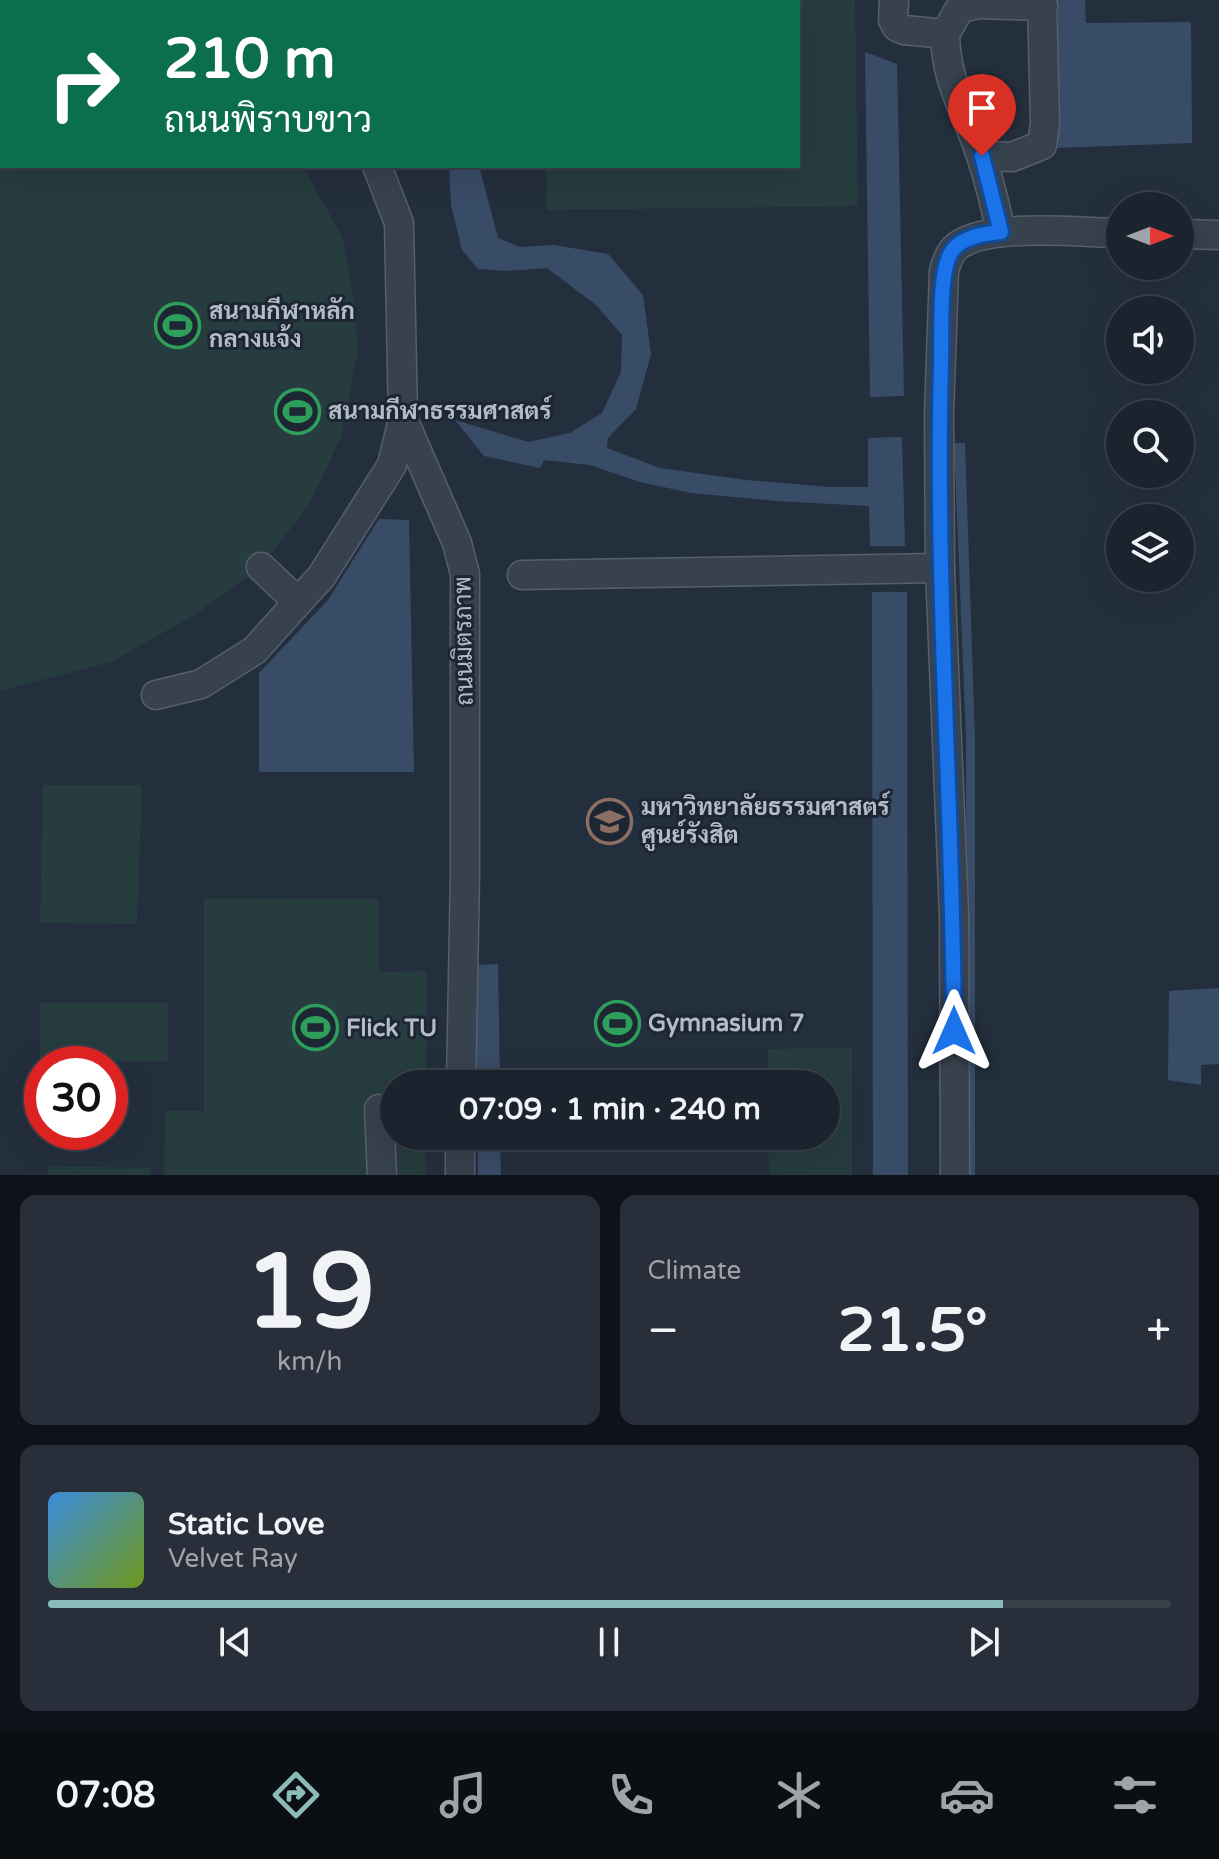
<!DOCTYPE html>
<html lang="en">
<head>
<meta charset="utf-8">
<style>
	body { margin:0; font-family:"Varela Round",Sarabun,sans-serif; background:#282f3a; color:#f1f3f6; height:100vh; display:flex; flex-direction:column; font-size:30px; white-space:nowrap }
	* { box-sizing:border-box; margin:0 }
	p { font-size:26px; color:#a0a4aa }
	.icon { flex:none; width:44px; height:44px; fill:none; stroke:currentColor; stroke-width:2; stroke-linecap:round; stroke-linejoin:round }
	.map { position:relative; height:1175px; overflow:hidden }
	.panel { display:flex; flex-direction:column; gap:20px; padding:20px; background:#0f1319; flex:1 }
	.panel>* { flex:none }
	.guide { position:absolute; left:0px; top:0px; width:800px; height:168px; box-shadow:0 8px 32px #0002,0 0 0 2px #39404a; background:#0b6e4f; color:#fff; overflow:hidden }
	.needle { width:52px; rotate:90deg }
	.fabs { position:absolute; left:1106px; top:192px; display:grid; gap:16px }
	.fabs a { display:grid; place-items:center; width:88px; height:88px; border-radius:50%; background:#1b232e; box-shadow:0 8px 32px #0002,0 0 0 2px #39404a; font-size:40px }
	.speed { position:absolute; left:24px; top:1046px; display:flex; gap:16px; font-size:40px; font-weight:700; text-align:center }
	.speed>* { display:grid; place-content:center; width:104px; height:104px; border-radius:50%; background:#1b232e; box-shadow:0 8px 32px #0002,0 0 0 2px #39404a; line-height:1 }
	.speed .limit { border:12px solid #d22; background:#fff; color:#111 }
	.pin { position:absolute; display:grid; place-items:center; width:68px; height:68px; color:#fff; margin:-82px -34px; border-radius:50% 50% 50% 0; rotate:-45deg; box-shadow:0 0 8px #0007 }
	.pin .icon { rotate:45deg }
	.me { position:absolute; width:88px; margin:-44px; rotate:0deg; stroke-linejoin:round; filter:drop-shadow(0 0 6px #0008) }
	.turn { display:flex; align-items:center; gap:28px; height:168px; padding:0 32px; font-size:36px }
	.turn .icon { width:104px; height:104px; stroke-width:2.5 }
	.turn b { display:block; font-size:56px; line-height:68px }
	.big { font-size:60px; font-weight:700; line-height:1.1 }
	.panel .card { flex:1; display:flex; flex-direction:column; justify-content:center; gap:12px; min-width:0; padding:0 28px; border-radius:16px; background:#282f3a }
	.panel .dial { align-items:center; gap:0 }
	.dial b { font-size:104px; line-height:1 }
	.song { display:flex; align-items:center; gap:24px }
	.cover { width:96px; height:96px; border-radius:12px; background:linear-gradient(135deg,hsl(210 70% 55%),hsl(80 70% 35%)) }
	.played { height:8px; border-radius:4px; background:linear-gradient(90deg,#8bbbb9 85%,#39404a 85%) }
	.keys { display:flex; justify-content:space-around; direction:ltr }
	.heat { display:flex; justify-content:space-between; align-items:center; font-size:44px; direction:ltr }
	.panel .tiles { flex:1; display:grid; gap:20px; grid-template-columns:1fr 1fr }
	.card:last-child { grid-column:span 2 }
	.trip { position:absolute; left:380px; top:1070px; width:460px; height:80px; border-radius:40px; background:#1b232e; box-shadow:0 8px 32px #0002,0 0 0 2px #39404a; font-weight:700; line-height:80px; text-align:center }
	.dock { display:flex; height:128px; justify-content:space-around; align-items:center; background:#0b0e12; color:#a0a4aa }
	.dock .icon { width:56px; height:56px }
	.dock .current { color:#8bbbb9 }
	.dock b { font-size:36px; color:#f1f3f6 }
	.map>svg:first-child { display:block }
	.green { fill:#263c3f }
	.water { fill:#394c67 }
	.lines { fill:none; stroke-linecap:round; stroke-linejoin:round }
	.minor-casing { stroke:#565f6c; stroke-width:31 }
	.minor { stroke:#38414e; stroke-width:28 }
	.route-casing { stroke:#114b97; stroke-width:20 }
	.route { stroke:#1a73e8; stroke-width:14 }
	.labels { text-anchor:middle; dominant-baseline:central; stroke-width:6; stroke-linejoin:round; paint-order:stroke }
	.poi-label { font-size:24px; font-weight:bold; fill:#b4bcc9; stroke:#1d2633; text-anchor:start }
	.street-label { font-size:24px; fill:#b4bcc9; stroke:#1d2633 }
</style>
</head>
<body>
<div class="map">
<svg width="1219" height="1175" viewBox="0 0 1219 1175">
	<rect width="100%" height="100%" fill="#242f3e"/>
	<g class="green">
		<path d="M 0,0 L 97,2 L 2,2 L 2,166 L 303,166 L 343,239 L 354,300 L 358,349 L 341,437 L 310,503 L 261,567 L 196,614 L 111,662 L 0,691 Z"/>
		<path d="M 544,0 L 855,0 L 858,206 L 547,210 L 546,166 L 798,166 L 798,2 Z"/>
		<path d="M 43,785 L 142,785 L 137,924 L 40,923 Z"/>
		<path d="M 204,898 L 378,899 L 379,972 L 426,971 L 426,1084 L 394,1084 L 394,1136 L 426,1136 L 426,1175 L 164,1175 L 165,1111 L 204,1111 Z"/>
		<path d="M 40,1003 L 168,1003 L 168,1061 L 40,1062 Z"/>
		<path d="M 852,1048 L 852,1175 L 769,1175 L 768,1136 L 826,1136 L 826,1084 L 768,1084 L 768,1049 Z"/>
		<path d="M 48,1166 L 150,1168 L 150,1175 L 47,1175 Z"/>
	</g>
	<g class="water">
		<path d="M 1054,0 L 1085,0 L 1086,23 L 1191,22 L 1192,143 L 1055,148 Z"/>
		<path d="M 865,52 L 897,64 L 904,396 L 870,397 Z"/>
		<path d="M 449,166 L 479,166 L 498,238 L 520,247 L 554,245 L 608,254 L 643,295 L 651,354 L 636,409 L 608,438 L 607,448 L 660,468 L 746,480 L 829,487 L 868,487 L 868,438 L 902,437 L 905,546 L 870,546 L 869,506 L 777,501 L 691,493 L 640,482 L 590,465 L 544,460 L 540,468 L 484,456 L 455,420 L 528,442 L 570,433 L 602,413 L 621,372 L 622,335 L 596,305 L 547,268 L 506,271 L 478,269 L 462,250 L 451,205 Z"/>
		<path d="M 954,443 L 965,443 L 975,739 L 975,1175 L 965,1175 L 966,738 Z"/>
		<path d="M 379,519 L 409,520 L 414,772 L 259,772 L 259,673 L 328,600 Z"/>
		<path d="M 872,592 L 907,592 L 908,1175 L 873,1175 Z"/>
		<path d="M 498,964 L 500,1084 L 477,1084 L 475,965 Z"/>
		<path d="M 1219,988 L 1219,1064 L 1201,1065 L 1201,1085 L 1168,1080 L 1169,991 Z"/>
		<path d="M 478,1136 L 500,1136 L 501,1175 L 478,1175 Z"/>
	</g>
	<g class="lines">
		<defs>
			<g id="minor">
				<path d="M 251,0 L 253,2"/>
				<path d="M 308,0 L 308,2"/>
				<path d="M 894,0 L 893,20 L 897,27 L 904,30 L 945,34 C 946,83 965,108 980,153 C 989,178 995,205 1001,232"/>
				<path d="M 945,34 L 960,8 L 979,4 L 1043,6"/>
				<path d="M 982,156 L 1012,157 L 1042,145 L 1045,123 L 1042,0"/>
				<path d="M 377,166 L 399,223 L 403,419 L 457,543 L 465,574 L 465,874 L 461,1084"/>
				<path d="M 1180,234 L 1219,235"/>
				<path d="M 261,567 L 298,602"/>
				<path d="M 522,575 L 940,568"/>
				<path d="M 156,695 L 201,684 L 255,650 L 298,602 L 321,577 L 392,465 L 403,419"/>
				<path d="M 379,1109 L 382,1175"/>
				<path d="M 460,1175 L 460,1136"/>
				<path d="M 955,1175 L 954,915 L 940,568 L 939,414 L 944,271 C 946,264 949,254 954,249 C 982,221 1081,233 1120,233"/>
			</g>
		</defs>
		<use href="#minor" class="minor-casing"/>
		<use href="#minor" class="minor"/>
	</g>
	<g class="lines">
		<defs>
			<path id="route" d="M 954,1031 C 953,809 935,586 941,364 C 942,338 938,270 952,251 C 963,236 985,234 1001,232 L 982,156"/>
		</defs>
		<use href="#route" class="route-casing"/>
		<use href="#route" class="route"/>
	</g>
	<defs>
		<symbol id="stadium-ring" viewBox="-11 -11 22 22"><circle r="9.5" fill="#1d2633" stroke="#2e9e5b" stroke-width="1.5"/><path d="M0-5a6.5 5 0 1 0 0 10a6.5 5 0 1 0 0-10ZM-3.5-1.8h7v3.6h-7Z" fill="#2e9e5b"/></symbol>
		<symbol id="university-ring" viewBox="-11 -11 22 22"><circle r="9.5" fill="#1d2633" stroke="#8d6e63" stroke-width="1.5"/><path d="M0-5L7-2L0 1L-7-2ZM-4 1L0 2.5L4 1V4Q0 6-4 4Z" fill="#8d6e63"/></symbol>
	</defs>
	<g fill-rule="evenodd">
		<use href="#stadium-ring" x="152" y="300" width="51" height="51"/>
		<use href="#stadium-ring" x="272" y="386" width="51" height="51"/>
		<use href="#university-ring" x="584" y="796" width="51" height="51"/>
		<use href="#stadium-ring" x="592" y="998" width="51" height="51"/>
		<use href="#stadium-ring" x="290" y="1002" width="51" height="51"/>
	</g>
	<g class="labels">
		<g class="poi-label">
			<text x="209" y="311">สนามกีฬาหลัก<tspan x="209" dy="28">กลางแจ้ง</tspan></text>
			<text x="328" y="411">สนามกีฬาธรรมศาสตร์</text>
			<text x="641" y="807">มหาวิทยาลัยธรรมศาสตร์<tspan x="641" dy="28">ศูนย์รังสิต</tspan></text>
			<text x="648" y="1023">Gymnasium 7</text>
			<text x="346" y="1028">Flick TU</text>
		</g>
		<g class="street-label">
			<text transform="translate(464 641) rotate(-91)">ถนนมิตรภาพ</text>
		</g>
	</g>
</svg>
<div class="fabs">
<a><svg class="needle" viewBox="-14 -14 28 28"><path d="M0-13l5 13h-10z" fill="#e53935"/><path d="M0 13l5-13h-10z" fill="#a0a4aa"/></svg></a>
<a><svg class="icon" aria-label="sound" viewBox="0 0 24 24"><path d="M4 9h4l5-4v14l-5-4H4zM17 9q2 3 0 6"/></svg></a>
<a><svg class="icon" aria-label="search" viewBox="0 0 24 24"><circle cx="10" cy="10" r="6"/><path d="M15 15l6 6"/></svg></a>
<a><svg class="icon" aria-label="layers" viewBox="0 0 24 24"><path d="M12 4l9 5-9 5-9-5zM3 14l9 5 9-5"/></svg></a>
</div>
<div class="speed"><div class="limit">30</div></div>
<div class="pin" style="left:982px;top:156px;background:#d93025"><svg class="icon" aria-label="arrive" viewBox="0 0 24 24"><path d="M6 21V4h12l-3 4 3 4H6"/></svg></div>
<svg class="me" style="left:954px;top:1031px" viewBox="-20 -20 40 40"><path d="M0-17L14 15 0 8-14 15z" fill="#1a73e8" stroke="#fff" stroke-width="4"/></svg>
<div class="trip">07:09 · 1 min · 240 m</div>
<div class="guide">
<div class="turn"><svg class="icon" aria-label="right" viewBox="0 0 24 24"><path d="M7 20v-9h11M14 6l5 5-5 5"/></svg><div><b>210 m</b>ถนนพิราบขาว</div></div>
</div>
</div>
<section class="panel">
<div class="tiles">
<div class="card dial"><b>19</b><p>km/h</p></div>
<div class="card"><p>Climate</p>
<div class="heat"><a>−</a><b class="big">21.5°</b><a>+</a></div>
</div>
<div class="card">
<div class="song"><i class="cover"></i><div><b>Static Love</b><p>Velvet Ray</p></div></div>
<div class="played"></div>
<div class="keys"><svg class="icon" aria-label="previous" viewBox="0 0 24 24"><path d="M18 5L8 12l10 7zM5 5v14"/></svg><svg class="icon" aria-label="pause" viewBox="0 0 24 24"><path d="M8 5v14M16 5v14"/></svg><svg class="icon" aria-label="next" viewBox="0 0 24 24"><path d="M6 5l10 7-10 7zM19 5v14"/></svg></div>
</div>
</div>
</section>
<nav class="dock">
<b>07:08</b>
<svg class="icon current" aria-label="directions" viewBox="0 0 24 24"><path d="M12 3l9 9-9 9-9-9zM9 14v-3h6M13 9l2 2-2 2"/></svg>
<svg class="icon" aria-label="music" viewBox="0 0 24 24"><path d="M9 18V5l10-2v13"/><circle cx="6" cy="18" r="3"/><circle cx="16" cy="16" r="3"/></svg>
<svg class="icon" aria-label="phone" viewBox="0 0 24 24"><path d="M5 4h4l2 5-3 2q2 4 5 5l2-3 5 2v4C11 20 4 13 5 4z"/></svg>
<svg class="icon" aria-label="climate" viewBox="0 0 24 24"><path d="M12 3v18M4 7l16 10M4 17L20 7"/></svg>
<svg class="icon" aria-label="car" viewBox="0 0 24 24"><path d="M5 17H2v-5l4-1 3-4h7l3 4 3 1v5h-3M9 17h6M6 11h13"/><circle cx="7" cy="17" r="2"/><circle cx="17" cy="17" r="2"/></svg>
<svg class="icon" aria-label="filters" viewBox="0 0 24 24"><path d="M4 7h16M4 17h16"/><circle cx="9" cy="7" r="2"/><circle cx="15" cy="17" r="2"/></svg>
</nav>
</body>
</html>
